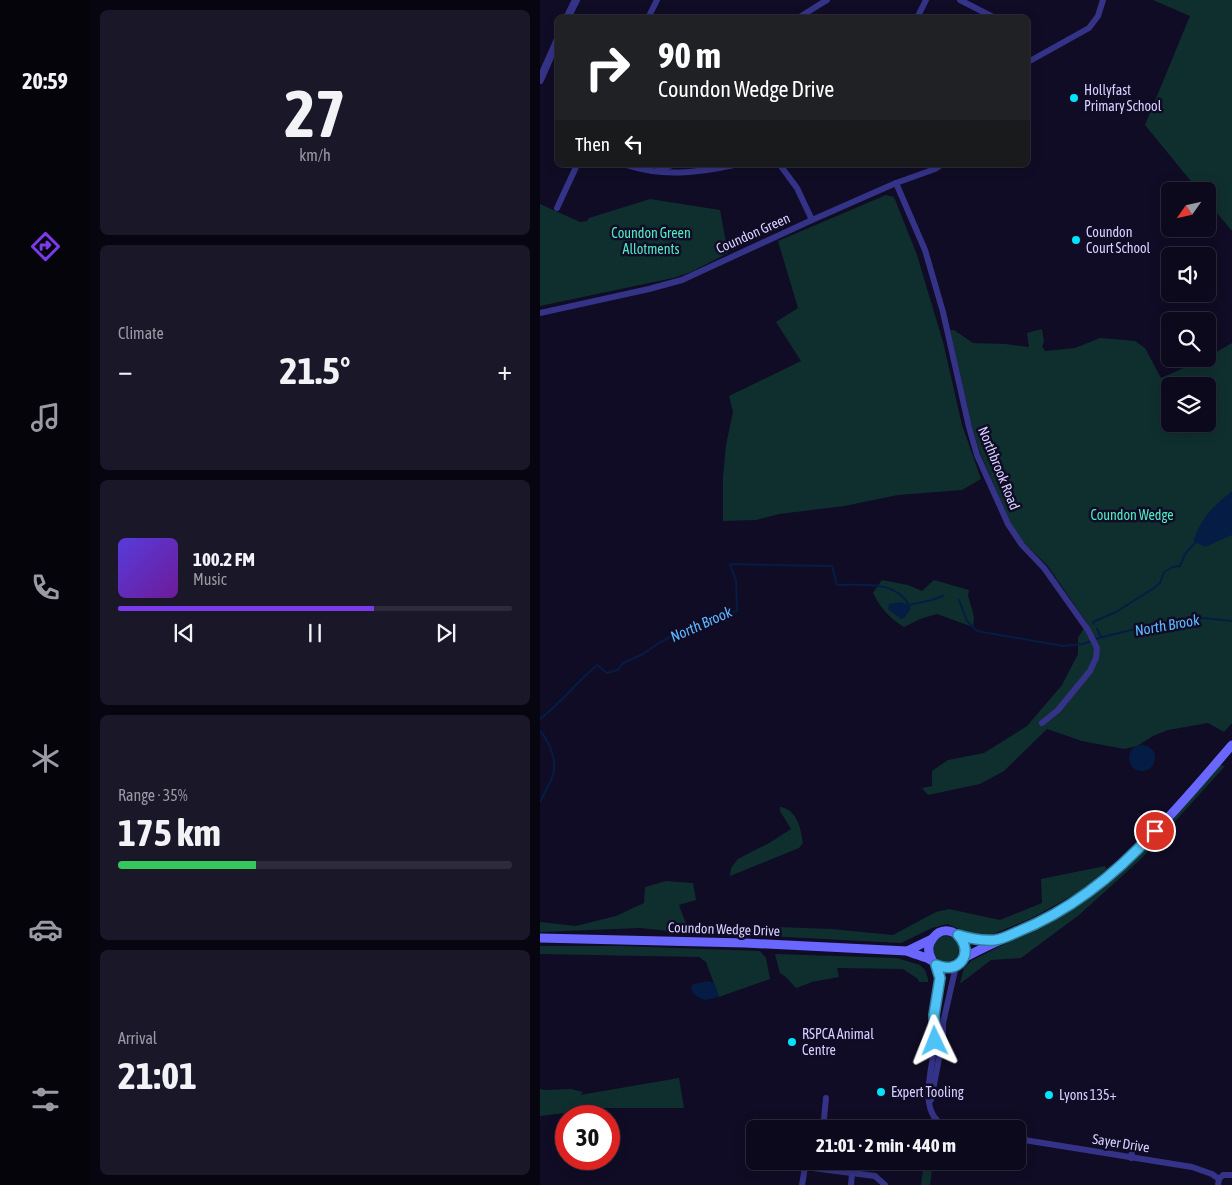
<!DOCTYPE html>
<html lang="en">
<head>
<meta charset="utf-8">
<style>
	body { margin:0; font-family:"Asap Condensed",sans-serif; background:#1a1729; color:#f1f3f6; height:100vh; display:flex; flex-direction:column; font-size:19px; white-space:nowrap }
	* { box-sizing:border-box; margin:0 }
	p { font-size:16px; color:#9a9aa3 }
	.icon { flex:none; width:28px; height:28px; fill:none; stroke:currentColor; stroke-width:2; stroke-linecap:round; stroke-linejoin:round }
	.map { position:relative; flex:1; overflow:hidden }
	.sheet { display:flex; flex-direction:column; gap:10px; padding:10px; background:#07050f; width:450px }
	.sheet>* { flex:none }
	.guide { position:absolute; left:15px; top:15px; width:475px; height:152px; border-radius:8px; box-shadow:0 2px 12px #0003,0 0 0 1px #2c2a3b; background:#202124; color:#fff; overflow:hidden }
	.needle { width:32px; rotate:236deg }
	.buttons { position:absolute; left:621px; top:182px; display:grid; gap:10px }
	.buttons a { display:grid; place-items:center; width:55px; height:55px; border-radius:8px; background:#0c091c; box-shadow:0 2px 12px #0003,0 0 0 1px #2c2a3b; font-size:25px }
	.speed { position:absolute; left:15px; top:1105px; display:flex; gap:10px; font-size:25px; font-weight:700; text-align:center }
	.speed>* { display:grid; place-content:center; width:65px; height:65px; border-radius:50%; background:#0c091c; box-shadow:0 2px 12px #0003,0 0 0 1px #2c2a3b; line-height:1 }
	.speed .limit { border:8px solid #d22; background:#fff; color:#111 }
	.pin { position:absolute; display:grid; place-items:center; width:42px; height:42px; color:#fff; margin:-21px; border:2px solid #fff; border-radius:50%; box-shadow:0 1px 5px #0007 }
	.me { position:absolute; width:55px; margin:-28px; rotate:358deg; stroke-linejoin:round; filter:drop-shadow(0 0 4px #0008) }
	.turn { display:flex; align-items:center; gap:18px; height:105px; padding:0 20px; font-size:22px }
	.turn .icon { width:65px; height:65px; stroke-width:2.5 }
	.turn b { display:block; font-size:35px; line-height:42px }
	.then { display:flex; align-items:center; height:48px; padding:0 20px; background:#0003; gap:10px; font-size:19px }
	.big { font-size:38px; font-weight:700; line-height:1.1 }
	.sheet .tile { flex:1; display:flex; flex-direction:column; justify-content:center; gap:8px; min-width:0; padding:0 18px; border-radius:8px; background:#1a1729 }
	.sheet .dial { align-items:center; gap:0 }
	.dial b { font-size:65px; line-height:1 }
	.song { display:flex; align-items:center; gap:15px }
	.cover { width:60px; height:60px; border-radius:8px; background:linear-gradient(135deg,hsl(250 70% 55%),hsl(280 70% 35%)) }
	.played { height:5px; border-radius:2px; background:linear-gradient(90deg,#7c3aed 65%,#2c2a3b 65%) }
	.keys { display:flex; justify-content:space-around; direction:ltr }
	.heat { display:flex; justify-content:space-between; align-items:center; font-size:28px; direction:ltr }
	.charge { height:8px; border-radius:4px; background:linear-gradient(90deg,#34c759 35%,#2c2a3b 0) }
	.trip { position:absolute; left:206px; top:1120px; width:280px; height:50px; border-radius:8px; background:#0c091c; box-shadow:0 2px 12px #0003,0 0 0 1px #2c2a3b; font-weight:700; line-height:50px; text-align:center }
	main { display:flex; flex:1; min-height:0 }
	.tabs { display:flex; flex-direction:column; width:90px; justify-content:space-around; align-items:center; background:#05040b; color:#9a9aa3 }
	.tabs .icon { width:35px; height:35px }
	.tabs .on { color:#7c3aed }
	.tabs b { font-size:22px; color:#f1f3f6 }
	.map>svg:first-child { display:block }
	.green { fill:#0f2f2e; fill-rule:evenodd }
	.water { fill:#051d45 }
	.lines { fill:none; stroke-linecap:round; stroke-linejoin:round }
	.stream { stroke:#051d45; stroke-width:2 }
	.minor { stroke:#353388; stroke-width:6 }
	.tertiary { stroke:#353388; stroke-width:8 }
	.secondary { stroke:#6967ff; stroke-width:9 }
	.route-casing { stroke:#337fa1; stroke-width:12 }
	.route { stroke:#4fc3f7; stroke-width:9 }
	.poi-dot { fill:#00e4fb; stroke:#100c25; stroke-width:2 }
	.labels { text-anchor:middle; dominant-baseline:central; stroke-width:5; stroke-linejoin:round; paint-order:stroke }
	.poi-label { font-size:14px; fill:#d5d0ff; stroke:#100c25; text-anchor:start }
	.park-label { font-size:14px; fill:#50eac2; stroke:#100c25 }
	.street-label { font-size:14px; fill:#d5d0ff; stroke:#100c25 }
	.water-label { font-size:15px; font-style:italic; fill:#5eb6ff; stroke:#100c25 }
</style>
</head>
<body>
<main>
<nav class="tabs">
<b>20:59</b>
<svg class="icon on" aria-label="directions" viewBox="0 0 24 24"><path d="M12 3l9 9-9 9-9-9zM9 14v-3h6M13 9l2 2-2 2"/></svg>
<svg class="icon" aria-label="music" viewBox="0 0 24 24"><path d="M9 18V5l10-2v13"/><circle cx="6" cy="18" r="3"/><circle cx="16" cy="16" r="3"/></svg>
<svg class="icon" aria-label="phone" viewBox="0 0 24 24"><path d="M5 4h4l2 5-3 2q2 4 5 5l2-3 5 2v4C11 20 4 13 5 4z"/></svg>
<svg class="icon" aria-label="climate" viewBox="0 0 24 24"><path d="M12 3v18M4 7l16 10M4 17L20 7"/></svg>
<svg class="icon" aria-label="car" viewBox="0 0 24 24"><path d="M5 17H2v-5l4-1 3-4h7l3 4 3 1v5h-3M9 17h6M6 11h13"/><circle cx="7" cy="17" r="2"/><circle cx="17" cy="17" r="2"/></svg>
<svg class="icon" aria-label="filters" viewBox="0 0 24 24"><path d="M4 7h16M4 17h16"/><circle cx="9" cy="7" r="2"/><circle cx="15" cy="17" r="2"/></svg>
</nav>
<section class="sheet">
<div class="tile dial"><b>27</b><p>km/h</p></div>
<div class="tile"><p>Climate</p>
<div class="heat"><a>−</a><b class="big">21.5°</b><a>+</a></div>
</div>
<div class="tile">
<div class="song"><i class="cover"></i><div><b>100.2 FM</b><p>Music</p></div></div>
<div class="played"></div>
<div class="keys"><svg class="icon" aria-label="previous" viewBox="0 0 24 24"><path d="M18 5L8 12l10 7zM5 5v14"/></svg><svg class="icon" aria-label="pause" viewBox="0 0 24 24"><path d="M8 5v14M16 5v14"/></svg><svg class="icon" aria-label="next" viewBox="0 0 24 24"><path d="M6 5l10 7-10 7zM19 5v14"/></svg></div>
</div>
<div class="tile"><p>Range · 35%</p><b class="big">175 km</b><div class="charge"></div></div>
<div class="tile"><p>Arrival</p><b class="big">21:01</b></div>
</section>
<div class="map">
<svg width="692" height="1185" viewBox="0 0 692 1185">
	<rect width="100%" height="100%" fill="#100c25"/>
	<g class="green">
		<path d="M 613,0 L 692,0 L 692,231 L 668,202 L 668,191 L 659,191 L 605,125 L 650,16 Z"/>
		<path d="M 346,195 L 354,197 L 377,255 L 403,342 L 422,425 L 441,479 L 422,490 L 358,495 L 304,506 L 239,514 L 216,520 L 183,521 L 183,477 L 186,445 L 193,412 L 189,396 L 261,361 L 236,322 L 258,308 L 238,241 Z"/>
		<path d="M 110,199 L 180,210 L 188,253 L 151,272 L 133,278 L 0,306 L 0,204 L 40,222 L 47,221 L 49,218 Z"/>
		<path d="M 502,329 L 504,342 L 502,346 L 505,351 L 535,348 L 560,338 L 595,341 L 605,348 L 621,378 L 664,359 L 668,359 L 668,357 L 692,343 L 692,723 L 684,732 L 668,723 L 628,730 L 613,736 L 597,746 L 584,749 L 542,741 L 507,729 L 464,771 L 440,784 L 388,795 L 382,788 L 392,786 L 392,771 L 408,760 L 444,753 L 487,726 L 522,685 L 538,654 L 538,638 L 547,623 L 507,565 L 484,543 L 470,522 L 440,453 L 432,426 L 410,330 L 414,330 L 433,343 L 465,344 L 489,347 L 487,333 ZM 630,386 L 668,386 L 668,424 L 630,424 Z"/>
		<path d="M 342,580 L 368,585 L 382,591 L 394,580 L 429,590 L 428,595 L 434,617 L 433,627 L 397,614 L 380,619 L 364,627 C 349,618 341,608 333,593 Z"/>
		<path d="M 680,765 L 685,766 L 602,858 L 539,915 L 481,958 L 451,960 L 421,983 L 420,983 L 424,968 L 431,961 L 492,930 L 559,889 L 602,852 Z"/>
		<path d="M 240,807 C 257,809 261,829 263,843 L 259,848 L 190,876 L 191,868 L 198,859 L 231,842 L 251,829 L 240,811 Z"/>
		<path d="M 565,866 L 567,869 L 541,891 L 492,918 L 451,935 L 434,935 L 407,924 L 392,928 L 361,943 L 208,935 L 207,926 L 292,929 L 353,935 L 396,912 L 409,909 L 460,920 L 502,903 L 501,879 Z"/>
		<path d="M 126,881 L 153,883 L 156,900 L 139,905 L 146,924 L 198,928 L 198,934 L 148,933 L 100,928 L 0,932 L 0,922 L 36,926 L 76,916 L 104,903 L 105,887 Z"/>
		<circle cx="406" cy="949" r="13"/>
		<path d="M 0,946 L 80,946 L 220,951 L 226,958 L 230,979 L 179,997 L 166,962 L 159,957 L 0,954 Z"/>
		<path d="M 235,954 L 357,958 L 380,965 L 385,970 L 388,979 L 388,982 L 379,982 L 378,979 L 363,969 L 297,968 L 299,977 L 272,982 L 256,988 L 246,977 L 240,973 Z"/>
		<path d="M 139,1078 L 144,1108 L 65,1108 L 0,1116 L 0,1089 L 4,1090 L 31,1089 L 43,1092 L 40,1095 Z"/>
		<path d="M 384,1161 L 393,1161 L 390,1185 L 381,1185 Z"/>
	</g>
	<g class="water">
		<path d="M 692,491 L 692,535 L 665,547 L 653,541 C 662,517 672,507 692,491 Z"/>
		<path d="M 359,602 L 370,605 L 370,610 L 364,618 L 361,619 L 348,609 L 349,604 Z"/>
		<circle cx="602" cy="758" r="13"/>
		<path d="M 169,981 L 175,984 L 179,997 L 165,1000 C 158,997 152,995 151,987 L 154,984 Z"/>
	</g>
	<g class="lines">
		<g class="stream">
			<path d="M 419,600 L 427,621 L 437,631 L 523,646 L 543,644 L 551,641"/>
			<path d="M 554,624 L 553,622 L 576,612 L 614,588 L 620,583 L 624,572 L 633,567 L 640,566 L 645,554 L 656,542"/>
			<path d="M 557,629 L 561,637"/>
			<path d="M 555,639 L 595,629 L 663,618 L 692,621"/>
			<path d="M 0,719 C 21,703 37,682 57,665 L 67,673 L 78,670 L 83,663 L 103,654 L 119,643 L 143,630 L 197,611 L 196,581 L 190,564 L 292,566 L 297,585 C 322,585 355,580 369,605 L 392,600 L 403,596"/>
			<path d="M 0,731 C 5,736 7,741 10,747 C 20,772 11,780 0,802"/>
		</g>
		<g class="minor">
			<path d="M 420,0 L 455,18"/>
			<path d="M 108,18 L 117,0"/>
			<path d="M 258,18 L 287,0"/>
			<path d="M 377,18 L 386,0"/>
			<path d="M 488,62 L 549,28 L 558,16 L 563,0"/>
			<path d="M 86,165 C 123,177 157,173 194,165"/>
			<path d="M 240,165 L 257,188 L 272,220"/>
			<path d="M 117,171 L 132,165"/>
			<path d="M 356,183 L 385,250 L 403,312 L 429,427 L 437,455 L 468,524 L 482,545 L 504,568 L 548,630 L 557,648 L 556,658 L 550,671 L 518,710 L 502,723"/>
			<path d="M 17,208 L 37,165"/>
			<path d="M 0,313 L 109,289 L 142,280 L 272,220 L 356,183 L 395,169 L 401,165"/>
			<path d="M 396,965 C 402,981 395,998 394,1014 C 394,1023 396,1033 395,1042 C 393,1069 373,1121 414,1129"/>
			<path d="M 391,1100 L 403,1038 L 403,1023 L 416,966"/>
			<path d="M 283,1129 L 286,1098"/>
			<path d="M 386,1129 L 396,1119"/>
			<path d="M 478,1139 L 652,1167 L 672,1174 L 679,1179"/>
			<path d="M 591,1158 L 593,1146"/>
			<path d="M 262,1185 L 265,1167 L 335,1176 L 345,1185"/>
			<path d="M 311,1185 L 312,1174"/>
			<path d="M 678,1185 L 679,1179 L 683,1175 L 692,1175"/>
		</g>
		<g class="tertiary">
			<path d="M 27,18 L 36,0"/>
			<path d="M 0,80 L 18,39"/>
		</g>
		<g class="secondary">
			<path d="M 418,935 L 437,940 L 454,940"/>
			<path d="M 0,938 L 205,943 L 367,951 C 374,954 382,956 389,959 C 395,962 398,968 406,968 C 411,969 416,967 420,963 C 436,944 408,918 393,938 C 387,945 388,953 392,960"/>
			<path d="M 367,951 L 392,939"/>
			<path d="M 422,959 C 454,941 489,929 521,910 C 590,867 639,806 692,745"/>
		</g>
	</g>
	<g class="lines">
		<defs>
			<path id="route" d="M 395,1041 L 394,1015 L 400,978 L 396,965 C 419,975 435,953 418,935 C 431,939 442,941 455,940 C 463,939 470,935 477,932 C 530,911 577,873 615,831"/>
		</defs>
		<use href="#route" class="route-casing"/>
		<use href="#route" class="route"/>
	</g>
	<g class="poi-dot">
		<circle cx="534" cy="98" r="5"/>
		<circle cx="536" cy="240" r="5"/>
		<circle cx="252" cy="1042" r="5"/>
		<circle cx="341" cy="1092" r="5"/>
		<circle cx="509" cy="1095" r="5"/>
	</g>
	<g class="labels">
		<g class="poi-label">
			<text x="544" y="90">Hollyfast<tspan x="544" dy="16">Primary School</tspan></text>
			<text x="546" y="232">Coundon<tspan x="546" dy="16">Court School</tspan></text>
			<text x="262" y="1034">RSPCA Animal<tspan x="262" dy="16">Centre</tspan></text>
			<text x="351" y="1092">Expert Tooling</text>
			<text x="519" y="1095">Lyons 135+</text>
		</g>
		<g class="park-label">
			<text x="111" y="233">Coundon Green<tspan x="111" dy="16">Allotments</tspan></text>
			<text x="592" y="515">Coundon Wedge</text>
		</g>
		<g class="street-label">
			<text transform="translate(213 233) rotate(-24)">Coundon Green</text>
			<text transform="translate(459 468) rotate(68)">Northbrook Road</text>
			<text transform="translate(184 929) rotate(2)">Coundon Wedge Drive</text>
			<text transform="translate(581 1143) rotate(9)">Sayer Drive</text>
		</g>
		<g class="water-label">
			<text transform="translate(161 624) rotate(-24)">North Brook</text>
			<text transform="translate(627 625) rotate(-10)">North Brook</text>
		</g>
	</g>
</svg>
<div class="buttons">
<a><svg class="needle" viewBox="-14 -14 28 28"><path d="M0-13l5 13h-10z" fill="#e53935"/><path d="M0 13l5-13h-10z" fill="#9a9aa3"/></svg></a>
<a><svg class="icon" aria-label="sound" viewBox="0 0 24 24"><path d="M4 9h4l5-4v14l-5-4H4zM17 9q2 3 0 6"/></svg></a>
<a><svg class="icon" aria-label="search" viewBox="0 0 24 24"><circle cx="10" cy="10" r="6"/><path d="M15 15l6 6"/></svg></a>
<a><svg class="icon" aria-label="layers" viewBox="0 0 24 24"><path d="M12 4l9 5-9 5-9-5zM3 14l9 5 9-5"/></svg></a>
</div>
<div class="speed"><div class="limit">30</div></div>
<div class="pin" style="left:615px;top:831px;background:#d93025"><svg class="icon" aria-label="arrive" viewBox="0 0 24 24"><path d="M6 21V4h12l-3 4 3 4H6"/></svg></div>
<svg class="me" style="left:395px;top:1041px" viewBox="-20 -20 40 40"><path d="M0-17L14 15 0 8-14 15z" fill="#4fc3f7" stroke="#fff" stroke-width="4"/></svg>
<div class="trip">21:01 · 2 min · 440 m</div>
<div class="guide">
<div class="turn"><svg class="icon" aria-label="right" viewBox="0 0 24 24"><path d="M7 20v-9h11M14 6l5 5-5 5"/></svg><div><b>90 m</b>Coundon Wedge Drive</div></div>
<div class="then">Then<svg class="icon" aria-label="left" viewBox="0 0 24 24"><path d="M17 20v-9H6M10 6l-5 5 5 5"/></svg></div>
</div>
</div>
</main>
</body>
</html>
